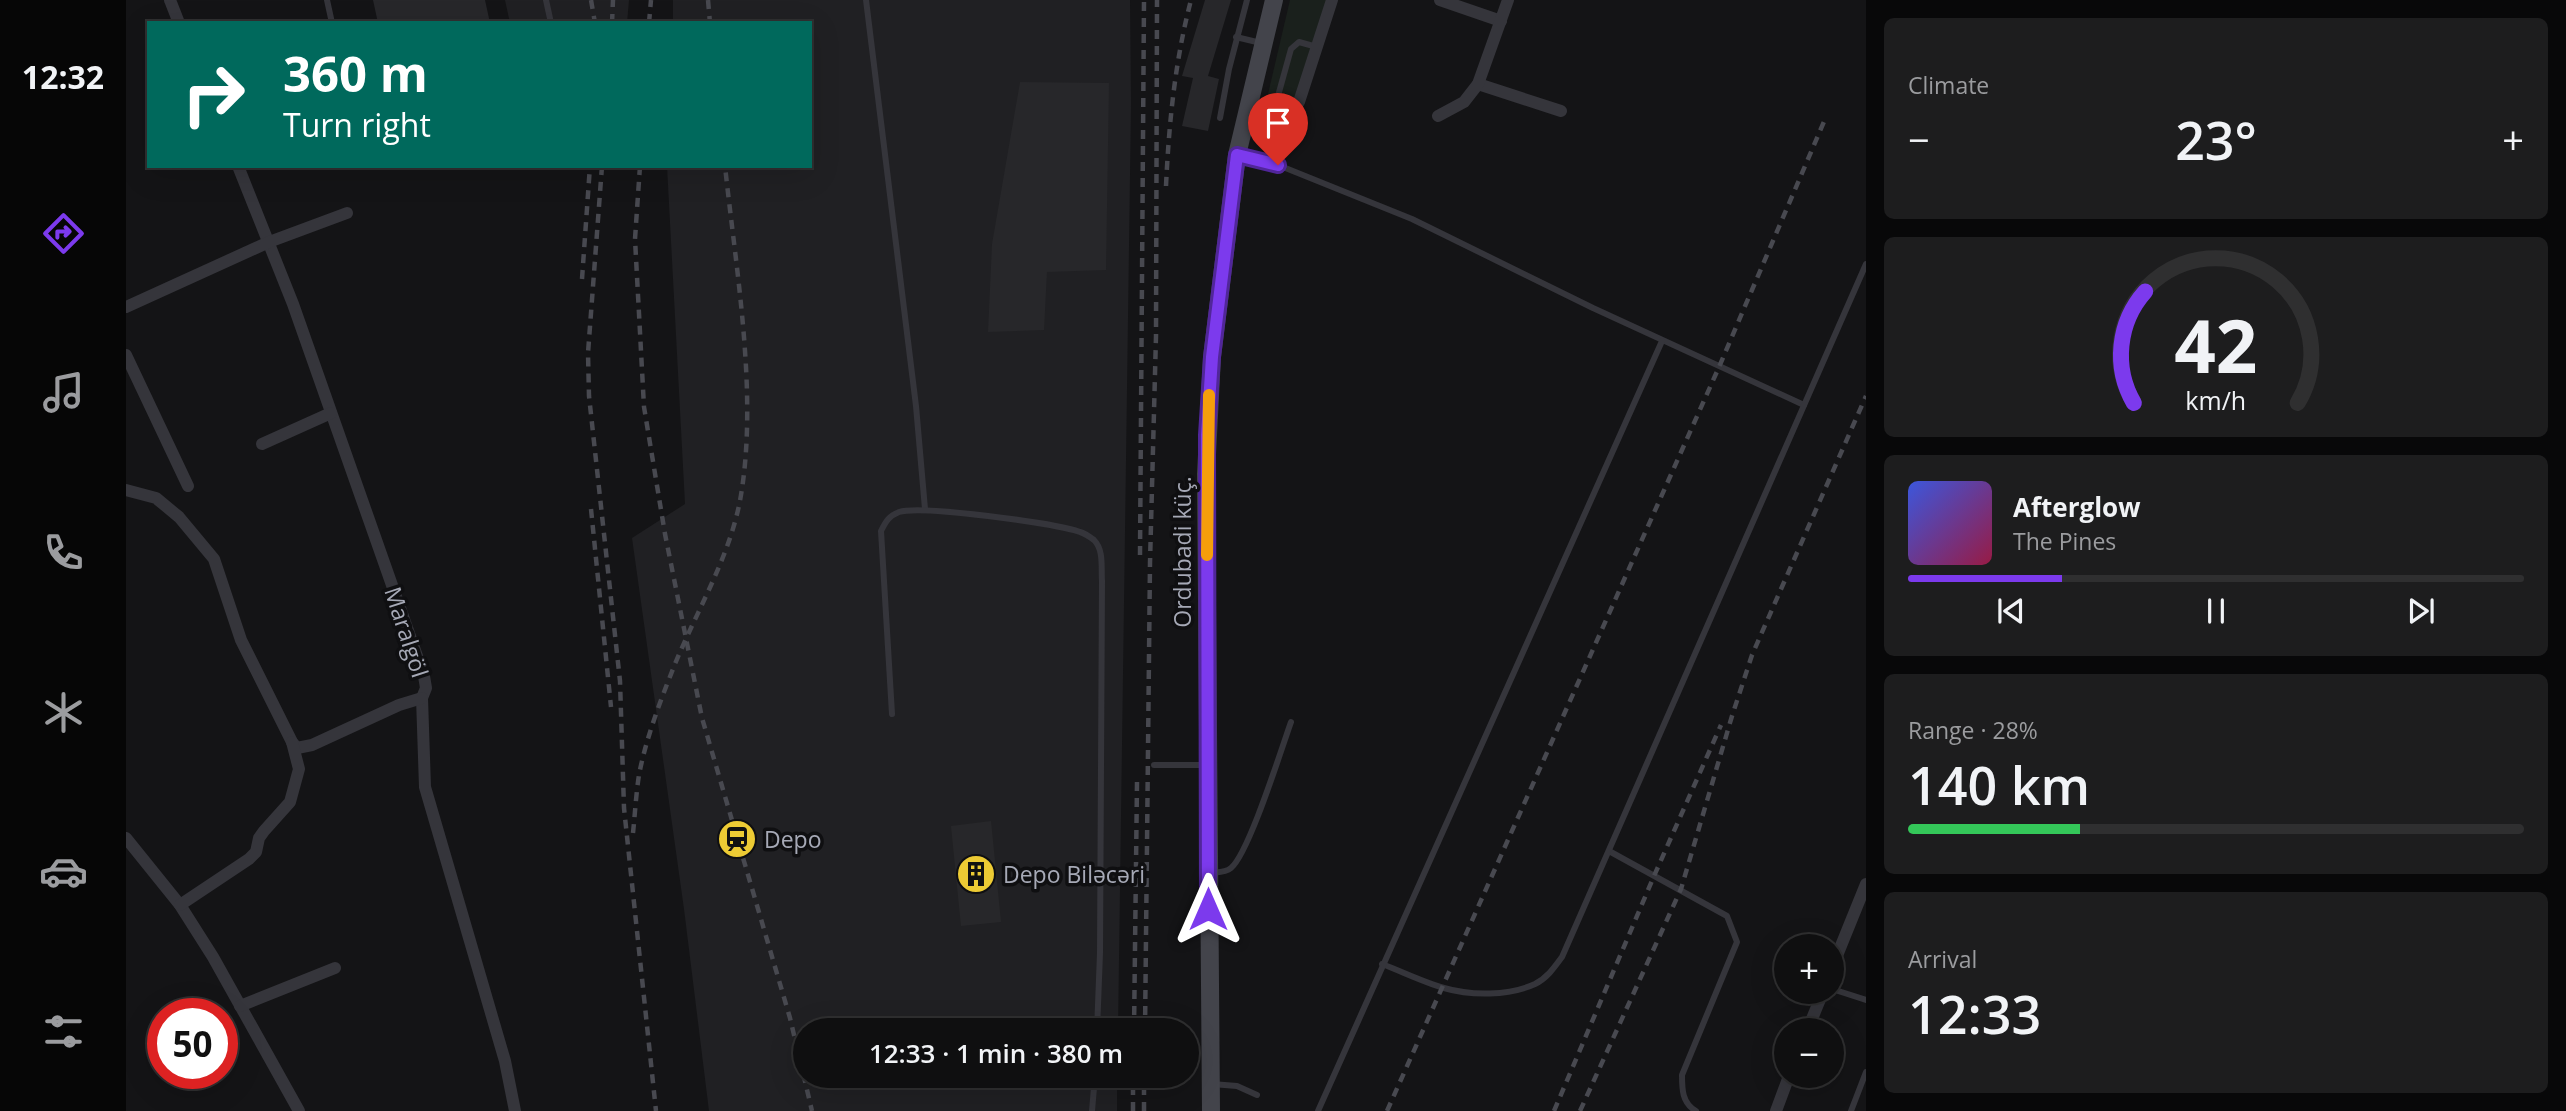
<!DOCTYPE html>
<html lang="en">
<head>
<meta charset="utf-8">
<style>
	body { margin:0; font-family:"Open Sans",sans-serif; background:#1d1d1e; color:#f1f3f6; height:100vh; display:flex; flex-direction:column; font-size:26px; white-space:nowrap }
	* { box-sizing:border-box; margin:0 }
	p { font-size:23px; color:#9b9c9f }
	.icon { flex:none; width:38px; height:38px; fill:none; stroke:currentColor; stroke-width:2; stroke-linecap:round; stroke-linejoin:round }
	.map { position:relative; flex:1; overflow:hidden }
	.sheet { display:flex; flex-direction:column; gap:18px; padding:18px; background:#080809; width:700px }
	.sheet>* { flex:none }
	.banner { position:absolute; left:21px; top:21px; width:665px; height:147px; border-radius:0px; box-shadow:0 7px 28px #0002,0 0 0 2px #2f2f30; background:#00695c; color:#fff; overflow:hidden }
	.buttons { position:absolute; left:1648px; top:934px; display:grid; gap:14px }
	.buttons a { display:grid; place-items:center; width:70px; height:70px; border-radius:50%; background:#0f0f10; box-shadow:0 7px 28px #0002,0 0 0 2px #2f2f30; font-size:35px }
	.speed { position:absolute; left:21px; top:998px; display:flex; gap:14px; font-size:35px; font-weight:700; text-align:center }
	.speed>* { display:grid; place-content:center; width:91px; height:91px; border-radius:50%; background:#0f0f10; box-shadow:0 7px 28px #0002,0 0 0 2px #2f2f30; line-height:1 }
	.speed .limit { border:10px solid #d22; background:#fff; color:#111 }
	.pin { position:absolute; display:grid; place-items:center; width:60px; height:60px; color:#fff; margin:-72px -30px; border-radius:50% 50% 50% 0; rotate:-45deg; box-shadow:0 0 7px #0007 }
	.pin .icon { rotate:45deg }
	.me { position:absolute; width:77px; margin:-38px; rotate:0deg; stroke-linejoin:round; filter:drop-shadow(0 0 5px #0008) }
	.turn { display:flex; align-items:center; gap:24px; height:147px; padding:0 21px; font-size:32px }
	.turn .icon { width:91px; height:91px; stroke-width:2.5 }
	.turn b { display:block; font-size:49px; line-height:60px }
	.big { font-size:52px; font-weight:600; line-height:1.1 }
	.sheet .tile { flex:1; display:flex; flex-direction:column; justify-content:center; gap:10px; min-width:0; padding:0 24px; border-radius:10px; background:#1d1d1e }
	.sheet .dial { align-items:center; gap:0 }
	.dial svg { height:182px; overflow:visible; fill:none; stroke:#2f2f30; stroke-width:7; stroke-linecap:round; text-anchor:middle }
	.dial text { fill:#f1f3f6; stroke:none }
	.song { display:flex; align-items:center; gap:21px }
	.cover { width:84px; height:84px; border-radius:10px; background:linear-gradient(135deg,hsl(230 70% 55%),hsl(340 70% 35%)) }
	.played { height:7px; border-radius:4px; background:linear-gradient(90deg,#7c3aed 25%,#2f2f30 25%) }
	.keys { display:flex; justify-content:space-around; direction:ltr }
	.heat { display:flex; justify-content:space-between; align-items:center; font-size:38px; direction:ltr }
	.charge { height:10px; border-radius:5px; background:linear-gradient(90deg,#34c759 28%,#2f2f30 0) }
	.trip { position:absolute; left:667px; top:1018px; width:406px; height:70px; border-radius:35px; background:#0f0f10; box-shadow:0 7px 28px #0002,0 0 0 2px #2f2f30; font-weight:600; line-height:70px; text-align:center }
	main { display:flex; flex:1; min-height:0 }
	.tabs { display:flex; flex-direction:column; width:126px; justify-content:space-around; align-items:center; background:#060606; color:#9b9c9f }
	.tabs .icon { width:49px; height:49px }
	.tabs .active { color:#7c3aed }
	.tabs b { font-size:32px; color:#f1f3f6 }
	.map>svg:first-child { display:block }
	.built { fill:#202023 }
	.green { fill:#1a201c }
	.building { fill:#27272a }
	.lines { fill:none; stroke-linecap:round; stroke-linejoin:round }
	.service { stroke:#35353b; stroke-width:6 }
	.minor { stroke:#35353b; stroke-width:12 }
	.secondary { stroke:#43444b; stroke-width:18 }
	.rail { stroke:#484950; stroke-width:4.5; stroke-dasharray:9 7; stroke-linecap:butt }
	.route-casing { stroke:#51269a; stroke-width:18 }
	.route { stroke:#7c3aed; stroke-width:12 }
	.slow { stroke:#f59e0b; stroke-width:12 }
	.labels { text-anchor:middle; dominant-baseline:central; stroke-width:7; stroke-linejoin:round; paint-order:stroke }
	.street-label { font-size:23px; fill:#a6a9b6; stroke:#0f0f11 }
	.poi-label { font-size:23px; fill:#a6a9b6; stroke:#0f0f11; text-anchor:start }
</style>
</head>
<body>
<main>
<nav class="tabs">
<b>12:32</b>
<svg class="icon active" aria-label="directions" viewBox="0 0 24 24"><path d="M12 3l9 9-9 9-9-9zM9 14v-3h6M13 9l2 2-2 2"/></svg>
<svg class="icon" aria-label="music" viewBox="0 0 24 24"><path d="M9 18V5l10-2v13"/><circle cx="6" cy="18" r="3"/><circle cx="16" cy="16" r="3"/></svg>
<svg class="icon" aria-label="phone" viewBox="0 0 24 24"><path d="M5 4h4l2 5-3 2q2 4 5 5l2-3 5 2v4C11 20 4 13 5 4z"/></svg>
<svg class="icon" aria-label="climate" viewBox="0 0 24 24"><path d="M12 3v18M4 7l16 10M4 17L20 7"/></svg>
<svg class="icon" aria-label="car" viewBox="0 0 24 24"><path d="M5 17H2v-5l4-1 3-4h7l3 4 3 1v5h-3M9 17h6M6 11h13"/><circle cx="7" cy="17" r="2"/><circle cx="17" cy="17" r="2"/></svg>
<svg class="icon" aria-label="filters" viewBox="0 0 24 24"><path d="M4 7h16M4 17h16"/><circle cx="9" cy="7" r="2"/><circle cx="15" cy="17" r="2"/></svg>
</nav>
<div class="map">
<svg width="1740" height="1111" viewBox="0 0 1740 1111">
	<rect width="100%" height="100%" fill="#141416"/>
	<g class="built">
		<path d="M 379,0 L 503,0 L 501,23 L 384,23 Z"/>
		<path d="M 547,0 L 1004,0 L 1005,104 L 992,1031 L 679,1031 L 679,1076 L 991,1076 L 991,1111 L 583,1111 L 558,909 L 506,538 L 559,504 L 541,166 L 684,166 L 684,23 L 547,23 Z"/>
	</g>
	<path class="green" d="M 1164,0 L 1202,0 L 1154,146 L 1131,141 Z"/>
	<g class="building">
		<path d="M 247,0 L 359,0 L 364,23 L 252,23 Z"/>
		<path d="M 1079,0 L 1105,0 L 1082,76 L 1093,79 L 1082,131 L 1056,126 L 1067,78 L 1056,76 Z"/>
		<path d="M 894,82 L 983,83 L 980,270 L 921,272 L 918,330 L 862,332 L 866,244 Z"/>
		<path d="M 865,821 L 875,922 L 835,926 L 825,826 Z"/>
	</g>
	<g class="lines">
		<g class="service">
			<path d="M 201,0 L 206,23"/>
			<path d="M 420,0 L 425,23"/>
			<path d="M 740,0 L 790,406 L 799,509"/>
			<path d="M 1110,37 L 1135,43"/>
			<path d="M 1094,118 L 1103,69 L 1121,0"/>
			<path d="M 1145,121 L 1165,49 L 1173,42 L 1191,47"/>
			<path d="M 1113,156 L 1152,165 L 1286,219 L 1467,308 L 1678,405"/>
			<path d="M 766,714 L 755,531 C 760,521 763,516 773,512 C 795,505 928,523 954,532 C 958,533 964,537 968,540 C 978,550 975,567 976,581 L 974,953 L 971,1031"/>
			<path d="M 1028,765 L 1080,765"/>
			<path d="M 1483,851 L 1601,916 L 1611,942 L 1556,1075 C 1556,1089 1556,1103 1570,1111"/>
			<path d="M 1084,873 C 1091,872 1099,873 1105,868 C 1123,853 1155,750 1165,722"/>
			<path d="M 1256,964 C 1277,972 1297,982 1318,988 C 1345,996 1383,996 1409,984 C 1421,978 1428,968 1436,957 L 1740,264"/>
			<path d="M 1706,989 L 1740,1000"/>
			<path d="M 1086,1084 L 1111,1086 L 1131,1095"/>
			<path d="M 966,1111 L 969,1076"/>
			<path d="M 1192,1111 L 1536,341"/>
			<path d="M 1725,1111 L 1740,1072"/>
		</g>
		<g class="minor">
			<path d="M 44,0 L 53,23"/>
			<path d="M 1314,0 L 1375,21"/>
			<path d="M 1352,84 L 1435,111"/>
			<path d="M 1173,102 L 1206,0"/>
			<path d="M 1312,116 L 1338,102 L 1352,84 L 1382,0"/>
			<path d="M 112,166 L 167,304 L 298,676 L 300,688 L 296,698 L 299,787 L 379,1061 L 389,1111"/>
			<path d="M 0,307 L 143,242 L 221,213"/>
			<path d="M 0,355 L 62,486"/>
			<path d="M 136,444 L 205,413"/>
			<path d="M 0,490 L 30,498 L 53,517 L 88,559 L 115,640 L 166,742 L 171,748 L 186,745 L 273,705 L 296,698"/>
			<path d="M 0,838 L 54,905 L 87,957 L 173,1111"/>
			<path d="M 54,905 L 123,859 L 130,852 L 133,838 L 138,831 L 164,802 L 173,769 L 166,742"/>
			<path d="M 1706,968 L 1740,884"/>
			<path d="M 114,1006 L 209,968"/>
			<path d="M 1681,1031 L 1697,992"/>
			<path d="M 1650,1111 L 1663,1076"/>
		</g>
		<path class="secondary" d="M 1085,1111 L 1080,474 L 1086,357 L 1111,155 L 1148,0"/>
		<g class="rail">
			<path d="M 465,0 L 469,23"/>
			<path d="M 582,0 L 584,23"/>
			<path d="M 486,23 L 487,0"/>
			<path d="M 523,23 L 525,0"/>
			<path d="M 476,166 L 462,353 L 463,396 L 494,681 L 498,808 L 530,1111"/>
			<path d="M 514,166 L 509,239 L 518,407 L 539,534 L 576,718 L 664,1018 L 686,1111"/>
			<path d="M 1040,186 C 1043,122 1049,61 1065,0"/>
			<path d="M 456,279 L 464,166"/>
			<path d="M 465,509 L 485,707"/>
			<path d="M 1014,555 L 1018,0"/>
			<path d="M 507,833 C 509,814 510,794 513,775 C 520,738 535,699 549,664 C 572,608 605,555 615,495 C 632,393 610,270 599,166"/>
			<path d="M 1008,1031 L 1011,782"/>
			<path d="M 1019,1031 L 1024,563 L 1030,336 L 1031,0"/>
			<path d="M 1007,1111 L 1007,1076"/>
			<path d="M 1018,1111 L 1018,1076"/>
			<path d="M 1261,1111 L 1593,367 L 1700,117"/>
			<path d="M 1428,1111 L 1528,876 L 1595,725"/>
			<path d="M 1454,1111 L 1555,889 L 1606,716 L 1626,655 L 1740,396"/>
		</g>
	</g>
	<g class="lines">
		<defs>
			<path id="route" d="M 1082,909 L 1081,435 L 1086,357 L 1111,155 L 1152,165"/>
		</defs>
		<use href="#route" class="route-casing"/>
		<use href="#route" class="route"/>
		<path class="slow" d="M 1081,555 L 1083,395"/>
	</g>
	<defs>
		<symbol id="station-disc" viewBox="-11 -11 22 22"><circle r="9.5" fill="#edcb34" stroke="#0f0f11"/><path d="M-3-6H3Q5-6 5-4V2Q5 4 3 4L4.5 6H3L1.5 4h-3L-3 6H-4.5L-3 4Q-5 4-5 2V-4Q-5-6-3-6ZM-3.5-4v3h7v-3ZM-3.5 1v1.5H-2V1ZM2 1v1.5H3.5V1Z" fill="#111"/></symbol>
		<symbol id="building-disc" viewBox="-11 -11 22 22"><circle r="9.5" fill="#edcb34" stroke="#0f0f11"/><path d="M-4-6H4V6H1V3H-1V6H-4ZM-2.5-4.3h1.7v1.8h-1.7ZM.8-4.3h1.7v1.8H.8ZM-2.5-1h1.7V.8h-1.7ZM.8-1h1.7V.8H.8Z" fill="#111"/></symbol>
	</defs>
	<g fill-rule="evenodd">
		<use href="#station-disc" x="589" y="817" width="44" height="44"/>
		<use href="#building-disc" x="828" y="852" width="44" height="44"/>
	</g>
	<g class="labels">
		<g class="street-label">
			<text transform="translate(1056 552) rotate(-90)">Ordubadi küç.</text>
			<text transform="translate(281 632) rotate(72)">Maralgöl</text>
		</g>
		<g class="poi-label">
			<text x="638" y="839">Depo</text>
			<text x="877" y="874">Depo Biləcəri</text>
		</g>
	</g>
</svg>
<div class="buttons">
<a>+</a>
<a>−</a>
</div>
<div class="speed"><div class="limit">50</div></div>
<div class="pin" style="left:1152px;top:165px;background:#d93025"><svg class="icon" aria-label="arrive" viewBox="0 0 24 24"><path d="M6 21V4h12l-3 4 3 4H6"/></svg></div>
<svg class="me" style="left:1082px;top:909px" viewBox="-20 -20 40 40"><path d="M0-17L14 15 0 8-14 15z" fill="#7c3aed" stroke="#fff" stroke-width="4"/></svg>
<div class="trip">12:33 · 1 min · 380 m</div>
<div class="banner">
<div class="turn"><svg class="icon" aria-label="right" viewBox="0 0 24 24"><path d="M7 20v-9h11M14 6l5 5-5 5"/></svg><div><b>360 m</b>Turn right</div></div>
</div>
</div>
<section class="sheet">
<div class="tile"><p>Climate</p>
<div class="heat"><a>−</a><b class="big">23°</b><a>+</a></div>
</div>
<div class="tile dial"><svg viewBox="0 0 100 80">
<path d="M14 69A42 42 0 1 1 86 69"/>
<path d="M14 69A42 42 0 0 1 19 20" stroke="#7c3aed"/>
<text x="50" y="56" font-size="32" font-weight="700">42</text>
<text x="50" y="72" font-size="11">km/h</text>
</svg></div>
<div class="tile">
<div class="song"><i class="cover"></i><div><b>Afterglow</b><p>The Pines</p></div></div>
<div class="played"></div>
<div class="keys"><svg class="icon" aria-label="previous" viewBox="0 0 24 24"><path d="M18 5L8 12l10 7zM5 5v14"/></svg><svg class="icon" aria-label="pause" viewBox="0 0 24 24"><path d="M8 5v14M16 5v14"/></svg><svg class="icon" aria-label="next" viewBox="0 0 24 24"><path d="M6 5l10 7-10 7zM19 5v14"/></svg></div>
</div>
<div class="tile"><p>Range · 28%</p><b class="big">140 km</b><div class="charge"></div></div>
<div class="tile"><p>Arrival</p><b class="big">12:33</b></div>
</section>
</main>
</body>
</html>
